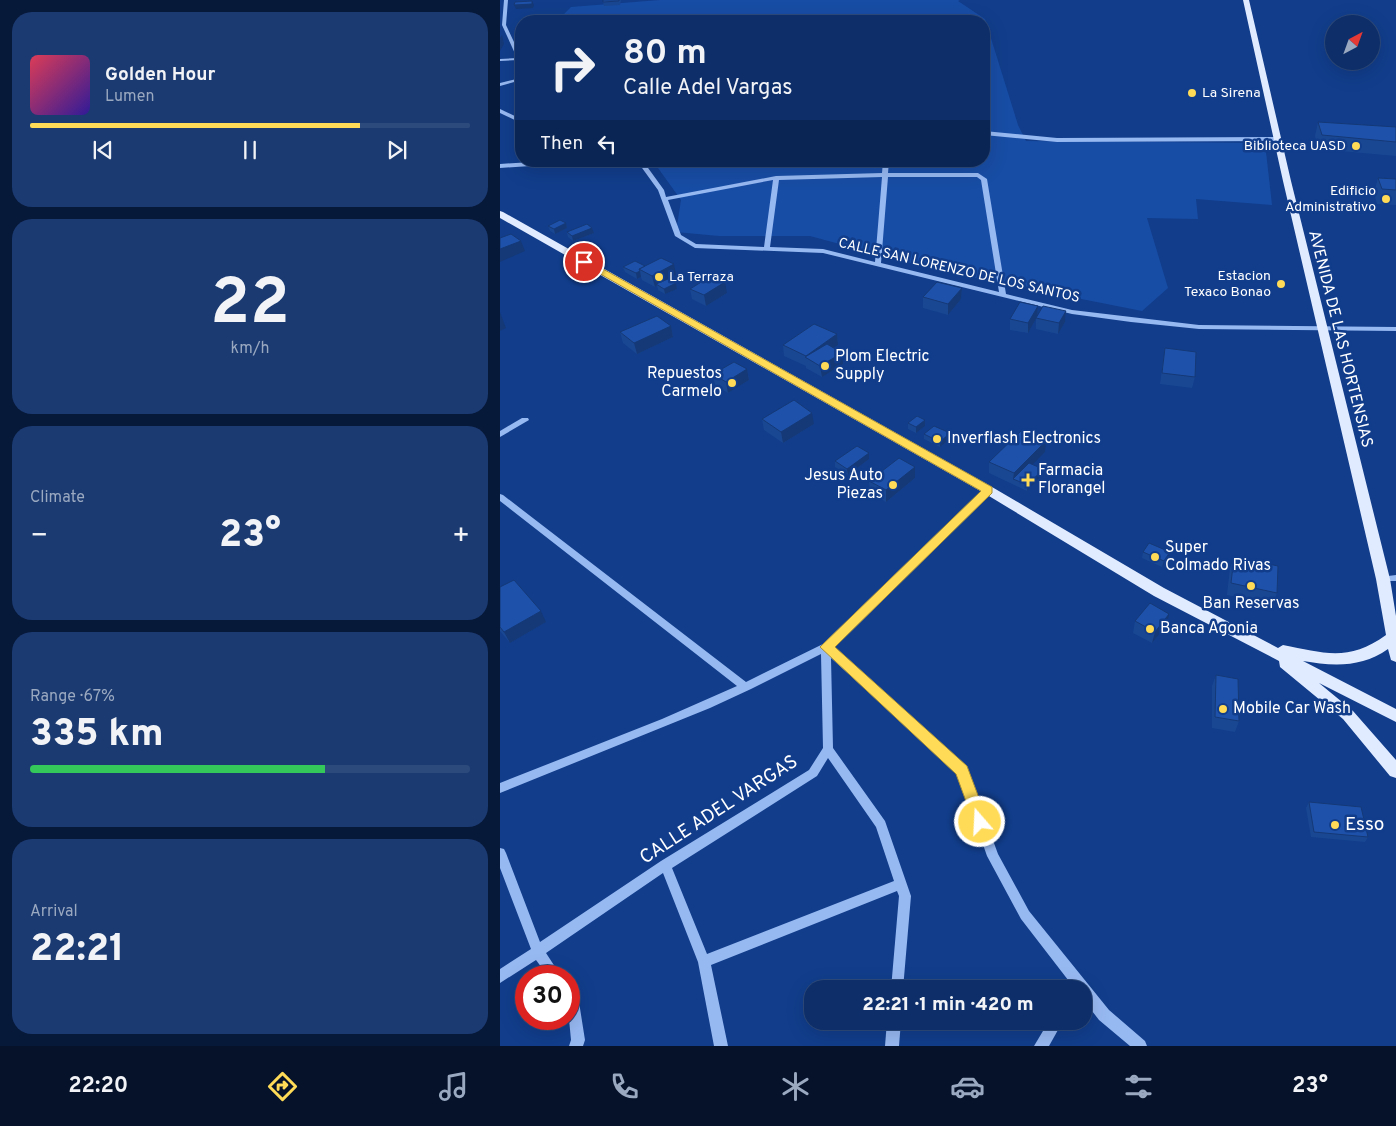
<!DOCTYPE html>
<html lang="en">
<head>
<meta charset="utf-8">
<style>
	body { margin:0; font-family:Overpass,sans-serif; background:#1b3a71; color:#f1f3f6; height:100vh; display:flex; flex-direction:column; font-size:19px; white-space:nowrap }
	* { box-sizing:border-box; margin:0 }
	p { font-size:16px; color:#9aa8c0 }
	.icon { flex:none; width:28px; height:28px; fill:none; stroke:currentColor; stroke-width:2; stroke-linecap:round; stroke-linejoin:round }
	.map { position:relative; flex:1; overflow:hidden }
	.sheet { display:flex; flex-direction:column; gap:12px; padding:12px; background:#071939; width:500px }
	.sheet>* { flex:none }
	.hud { position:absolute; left:15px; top:15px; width:475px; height:152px; border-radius:20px; box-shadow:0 5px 20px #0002,0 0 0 1px #2d4a7c; background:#0d2e68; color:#f1f3f6; overflow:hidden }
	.needle { width:32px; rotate:41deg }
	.buttons { position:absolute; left:825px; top:15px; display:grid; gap:10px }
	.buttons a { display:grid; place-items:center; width:55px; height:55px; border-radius:50%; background:#0d2e68; box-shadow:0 5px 20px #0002,0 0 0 1px #2d4a7c; font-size:25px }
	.speed { position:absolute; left:15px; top:965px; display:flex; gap:10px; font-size:25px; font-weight:700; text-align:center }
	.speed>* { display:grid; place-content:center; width:65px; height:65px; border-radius:50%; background:#0d2e68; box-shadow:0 5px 20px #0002,0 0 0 1px #2d4a7c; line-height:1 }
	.speed .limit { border:8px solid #d22; background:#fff; color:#111 }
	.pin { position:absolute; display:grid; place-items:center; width:42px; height:42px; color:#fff; margin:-21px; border:2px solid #fff; border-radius:50%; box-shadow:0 1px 5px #0007 }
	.me { position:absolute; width:55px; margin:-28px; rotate:341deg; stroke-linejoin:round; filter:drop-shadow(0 0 4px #0008) }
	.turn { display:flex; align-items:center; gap:18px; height:105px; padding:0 25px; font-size:22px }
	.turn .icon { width:65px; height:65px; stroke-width:2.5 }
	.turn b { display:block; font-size:35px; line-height:42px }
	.then { display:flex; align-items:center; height:48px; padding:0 25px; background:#0003; gap:10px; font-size:19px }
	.big { font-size:38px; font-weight:800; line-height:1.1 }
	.sheet .card { flex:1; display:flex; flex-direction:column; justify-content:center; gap:8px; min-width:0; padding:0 18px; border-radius:20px; background:#1b3a71 }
	.sheet .dial { align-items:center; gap:0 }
	.dial b { font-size:65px; line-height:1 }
	.song { display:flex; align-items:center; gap:15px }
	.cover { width:60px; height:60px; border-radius:8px; background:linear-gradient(135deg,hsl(350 70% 55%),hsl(250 70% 35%)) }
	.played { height:5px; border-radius:2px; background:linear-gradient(90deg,#ffdb57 75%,#2d4a7c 75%) }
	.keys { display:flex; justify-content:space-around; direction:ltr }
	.heat { display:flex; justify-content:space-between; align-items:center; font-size:28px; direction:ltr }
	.charge { height:8px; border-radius:4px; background:linear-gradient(90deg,#34c759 67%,#2d4a7c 0) }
	.trip { position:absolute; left:304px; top:980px; width:288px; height:50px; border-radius:20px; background:#0d2e68; box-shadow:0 5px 20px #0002,0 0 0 1px #2d4a7c; font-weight:800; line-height:50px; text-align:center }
	.tab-bar { display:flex; height:80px; justify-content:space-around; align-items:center; background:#05122a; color:#9aa8c0 }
	.tab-bar .icon { width:35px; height:35px }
	.tab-bar .active { color:#ffdb57 }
	.tab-bar b { font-size:22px; color:#f1f3f6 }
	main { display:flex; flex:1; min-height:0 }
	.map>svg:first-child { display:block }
	.green { fill:#184da5 }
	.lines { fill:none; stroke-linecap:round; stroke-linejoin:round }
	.minor { fill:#97b9f2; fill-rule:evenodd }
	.major { fill:#e1ebff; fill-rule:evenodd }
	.wall { fill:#1a4792 }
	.shaded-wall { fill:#153977 }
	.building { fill:#1e52aa; stroke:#153977 }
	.route { fill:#ffdb57; stroke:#a68e39 }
	.poi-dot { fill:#ffdb57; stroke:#113d8b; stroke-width:2 }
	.labels { text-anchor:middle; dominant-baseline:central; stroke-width:5; stroke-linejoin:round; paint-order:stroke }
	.far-poi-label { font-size:14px; fill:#fff; stroke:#113d8b; text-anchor:end }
	.far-street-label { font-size:14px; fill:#fff; stroke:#113d8b }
	.street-label { font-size:16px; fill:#fff; stroke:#113d8b }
	.poi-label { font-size:16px; fill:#fff; stroke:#113d8b; text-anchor:start }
	.near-street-label { font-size:19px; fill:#fff; stroke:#113d8b }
	.near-poi-label { font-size:19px; fill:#fff; stroke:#113d8b; text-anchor:start }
</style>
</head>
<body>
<main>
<section class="sheet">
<div class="card">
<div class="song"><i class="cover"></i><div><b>Golden Hour</b><p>Lumen</p></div></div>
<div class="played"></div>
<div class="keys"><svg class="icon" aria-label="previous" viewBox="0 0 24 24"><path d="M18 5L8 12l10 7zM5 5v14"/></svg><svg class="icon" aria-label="pause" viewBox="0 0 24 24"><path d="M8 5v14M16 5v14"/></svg><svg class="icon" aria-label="next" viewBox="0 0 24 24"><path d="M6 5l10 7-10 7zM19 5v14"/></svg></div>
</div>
<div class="card dial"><b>22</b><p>km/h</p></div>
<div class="card"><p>Climate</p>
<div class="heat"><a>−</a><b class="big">23°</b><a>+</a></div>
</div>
<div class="card"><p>Range · 67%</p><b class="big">335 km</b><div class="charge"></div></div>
<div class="card"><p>Arrival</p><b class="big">22:21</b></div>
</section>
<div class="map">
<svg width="896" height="1046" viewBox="0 0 896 1046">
	<rect width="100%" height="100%" fill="#113d8b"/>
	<path class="green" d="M 160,0 L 460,0 L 458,1 L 485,19 L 518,125 L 526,141 L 765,143 L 772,205 L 696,199 L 698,219 L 647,218 L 668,288 L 642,311 L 440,271 L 310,236 L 219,236 L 176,232 L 181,200 L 153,161 L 484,161 L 484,21 L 57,21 L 71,7 Z"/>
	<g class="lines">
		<g class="minor">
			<path d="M 4,0 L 8,0 L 6,25 L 21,57 L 21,62 L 18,60 L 0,61 L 0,59 L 17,58 L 2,25 Z"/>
			<path d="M 21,78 L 21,80 L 0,86 L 0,83 Z"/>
			<path d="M 0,109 L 21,119 L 21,123 L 0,113 Z"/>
			<path d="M 484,131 L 557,138 L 779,137 L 782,139 L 779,141 L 557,142 L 484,135 Z"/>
			<path d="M 47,161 L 79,161 L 76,163 L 0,168 L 0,164 Z"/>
			<path d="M 137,161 L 143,161 L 164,190 L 166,197 L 276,176 L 382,173 L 383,161 L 389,161 L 388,173 L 478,173 L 487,179 L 506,294 L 572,310 L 699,325 L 896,327 L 896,331 L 699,329 L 631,322 L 572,314 L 323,253 L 195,248 L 175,236 L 158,190 ZM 382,177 L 375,262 L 323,249 L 270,247 L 279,180 ZM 388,177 L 477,177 L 481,180 L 499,292 L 381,263 ZM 273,180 L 264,247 L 196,244 L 181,235 L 168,200 Z"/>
			<path d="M 22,418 L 28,418 L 29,420 L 0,437 L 0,431 Z"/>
			<path d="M 488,487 L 492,490 L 491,492 L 332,647 L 466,767 L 498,854 L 529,911 L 609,1010 L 645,1041 L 647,1046 L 630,1046 L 599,1020 L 582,998 L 582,989 L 575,989 L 521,919 L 487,856 L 458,773 L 331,658 L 333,748 L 385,821 L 411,896 L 403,989 L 391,989 L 399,896 L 397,891 L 211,965 L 228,1046 L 214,1046 L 198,962 L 163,873 L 46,953 L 61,976 L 48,976 L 36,960 L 0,983 L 0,969 L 31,949 L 0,868 L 0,848 L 4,849 L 6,853 L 40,942 L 161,861 L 309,770 L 323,748 L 321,654 L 251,689 L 210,708 L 0,793 L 0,783 L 162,719 L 237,686 L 0,501 L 0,494 L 3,495 L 246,682 L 323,644 L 485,488 ZM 328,758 L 376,827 L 394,881 L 207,954 L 172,868 L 317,776 Z"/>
			<path d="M 896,575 L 896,581 L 880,581 L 878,579 L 880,577 Z"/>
			<path d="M 69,990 L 74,991 L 79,1002 L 85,1040 L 83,1046 L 69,1046 L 71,1040 L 69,1019 Z"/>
			<path d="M 387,1021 L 401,1021 L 399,1046 L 385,1046 Z"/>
			<path d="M 549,1021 L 563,1021 L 549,1046 L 534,1046 Z"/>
		</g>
		<path class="major" d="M 743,0 L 749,0 L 791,181 L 890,579 L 896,616 L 896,662 L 891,660 L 888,649 C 862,668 832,666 803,661 L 896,709 L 896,722 L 819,683 L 853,711 L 896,760 L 896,778 L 890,776 L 843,719 L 780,667 L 779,661 L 654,596 L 484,493 L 0,218 L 0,211 L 3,212 L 492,487 L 664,588 L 778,648 L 783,645 C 824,653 849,662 886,635 L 876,579 L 783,181 Z"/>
	</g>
	<g class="wall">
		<path d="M 121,0 L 120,5 L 104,6 L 103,2 Z"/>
		<path d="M 818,122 L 896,127 L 896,156 L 818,149 L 815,136 Z"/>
		<path d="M 878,178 L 896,179 L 896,205 L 877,204 L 874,193 Z"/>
		<path d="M 66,223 L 67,228 L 55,234 L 50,231 L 48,226 Z"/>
		<path d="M 92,228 L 94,233 L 73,241 L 68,237 L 67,232 Z"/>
		<path d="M 145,266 L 176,275 L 169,279 L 176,283 L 177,289 L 165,294 L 158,290 L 157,285 L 155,287 L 142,280 L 141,277 L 137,279 L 125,272 L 123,267 Z"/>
		<path d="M 462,288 L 461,299 L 448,315 L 423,308 L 423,297 Z"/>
		<path d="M 190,289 L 227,293 L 206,306 L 192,299 Z"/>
		<path d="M 538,306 L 537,317 L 528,333 L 510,330 L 510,319 Z"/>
		<path d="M 566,311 L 565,322 L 558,334 L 536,329 L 536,318 Z"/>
		<path d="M 171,326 L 173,337 L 137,354 L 123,343 L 120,332 Z"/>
		<path d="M 337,334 L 338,345 L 334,348 L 343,364 L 322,377 L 306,368 L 306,366 L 284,356 L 283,345 Z"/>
		<path d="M 665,348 L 695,377 L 692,388 L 660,384 Z"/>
		<path d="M 247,369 L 249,380 L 228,393 L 215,385 L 213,374 Z"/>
		<path d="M 262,419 L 314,424 L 283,443 L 264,430 Z"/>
		<path d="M 425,420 L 425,426 L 416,433 L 408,429 L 408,423 Z"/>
		<path d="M 424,434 L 450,439 L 440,447 L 424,439 Z"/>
		<path d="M 545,452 L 532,464 L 543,469 L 543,475 L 527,491 L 489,473 L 489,462 Z"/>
		<path d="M 369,459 L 348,475 L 335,467 L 335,461 Z"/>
		<path d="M 415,478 L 386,502 L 370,492 L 369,481 Z"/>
		<path d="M 643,552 L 669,557 L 662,567 L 642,558 Z"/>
		<path d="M 734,557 L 777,593 L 773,604 L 727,595 L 730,568 Z"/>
		<path d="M 0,587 L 46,622 L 10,643 L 0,631 Z"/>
		<path d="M 635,621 L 667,625 L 652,643 L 633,633 Z"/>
		<path d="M 716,675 L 739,721 L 735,732 L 712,728 L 712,686 Z"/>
		<path d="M 809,802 L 868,837 L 865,842 L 811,837 L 806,808 Z"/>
	</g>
	<g class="shaded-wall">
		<path d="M 32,1 L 34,5 L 33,8 L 16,9 L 14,5 Z"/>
		<path d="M 2,35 L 4,44 L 0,51 L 0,38 Z"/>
		<path d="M 66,223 L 67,228 L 55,234 L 54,229 Z"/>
		<path d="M 92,228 L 94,233 L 73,241 L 72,236 Z"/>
		<path d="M 21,241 L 25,251 L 0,262 L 0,249 Z"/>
		<path d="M 174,264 L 176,275 L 157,285 L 156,284 L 157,285 L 155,287 L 152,276 Z"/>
		<path d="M 140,271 L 141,277 L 137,279 L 136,273 Z"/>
		<path d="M 225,282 L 227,293 L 206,306 L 204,295 Z"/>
		<path d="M 176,283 L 177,289 L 165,294 L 164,289 Z"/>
		<path d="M 462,288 L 461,299 L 448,315 L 448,304 Z"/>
		<path d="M 538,306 L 537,317 L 528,333 L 528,323 Z"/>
		<path d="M 566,311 L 565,322 L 558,334 L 559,323 Z"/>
		<path d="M 0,312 L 6,328 L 0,331 Z"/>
		<path d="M 171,326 L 173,337 L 137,354 L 134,343 Z"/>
		<path d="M 337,334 L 338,345 L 314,362 L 306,358 L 306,356 Z"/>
		<path d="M 342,353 L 343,364 L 322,377 L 320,366 Z"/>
		<path d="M 247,369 L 249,380 L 228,393 L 226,382 Z"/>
		<path d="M 312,413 L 314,424 L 283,443 L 281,432 Z"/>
		<path d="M 425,420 L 425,426 L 416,433 L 416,427 Z"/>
		<path d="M 450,433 L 450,439 L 440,447 L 440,442 Z"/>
		<path d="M 546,441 L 545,452 L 517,480 L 513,479 L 514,473 Z"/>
		<path d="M 369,453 L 369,459 L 348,475 L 347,469 Z"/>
		<path d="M 415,467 L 415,478 L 386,502 L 386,490 Z"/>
		<path d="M 543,469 L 543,475 L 527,491 L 528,485 Z"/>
		<path d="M 670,552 L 669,557 L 662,567 L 664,561 Z"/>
		<path d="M 41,611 L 46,622 L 10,643 L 4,632 Z"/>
		<path d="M 669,614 L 667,625 L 652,643 L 655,632 Z"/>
	</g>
	<g class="building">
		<path d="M 103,0 L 119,0 L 119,1 L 103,2 Z"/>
		<path d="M 32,1 L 32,4 L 14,5 L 15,2 Z"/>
		<path d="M 818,122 L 896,127 L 896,142 L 822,135 Z"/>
		<path d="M 878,178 L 896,179 L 896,190 L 882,189 Z"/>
		<path d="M 60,220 L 66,223 L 54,229 L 48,226 Z"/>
		<path d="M 87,224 L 92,228 L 72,236 L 67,232 Z"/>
		<path d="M 11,234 L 21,241 L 0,249 L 0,238 Z"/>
		<path d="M 161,258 L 174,264 L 152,276 L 139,269 Z"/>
		<path d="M 135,261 L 145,266 L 139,269 L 140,271 L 136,273 L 123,267 Z"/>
		<path d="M 211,276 L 225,282 L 204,295 L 190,289 Z"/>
		<path d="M 168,279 L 176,283 L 164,289 L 156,284 Z"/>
		<path d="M 437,282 L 462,288 L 448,304 L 423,297 Z"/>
		<path d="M 520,302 L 538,306 L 528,323 L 510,319 Z"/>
		<path d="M 543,306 L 566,311 L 559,323 L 536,318 Z"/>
		<path d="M 157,316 L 171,326 L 134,343 L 120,332 Z"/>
		<path d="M 314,324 L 337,334 L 306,356 L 283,345 Z"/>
		<path d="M 327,344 L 342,353 L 320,366 L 305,357 Z"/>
		<path d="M 665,348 L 696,352 L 695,377 L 662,373 Z"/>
		<path d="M 234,362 L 247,369 L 226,382 L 213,374 Z"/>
		<path d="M 294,400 L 312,413 L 281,432 L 262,419 Z"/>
		<path d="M 417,416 L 425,420 L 416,427 L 408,423 Z"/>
		<path d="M 434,426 L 450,433 L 440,442 L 424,434 Z"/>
		<path d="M 522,430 L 546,441 L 514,473 L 489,462 Z"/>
		<path d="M 357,446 L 369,453 L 347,469 L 335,461 Z"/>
		<path d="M 399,458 L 415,467 L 386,490 L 369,481 Z"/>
		<path d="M 529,463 L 543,469 L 528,485 L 513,479 Z"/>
		<path d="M 649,543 L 670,552 L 664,561 L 643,552 Z"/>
		<path d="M 734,557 L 778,566 L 777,593 L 731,583 Z"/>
		<path d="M 14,580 L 41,611 L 4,632 L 0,627 L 0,587 Z"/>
		<path d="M 650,603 L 669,614 L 655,632 L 635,621 Z"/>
		<path d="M 716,675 L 738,679 L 739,721 L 715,717 Z"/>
		<path d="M 809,802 L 861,807 L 868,837 L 814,832 Z"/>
	</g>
	<path class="route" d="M 81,260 L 87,260 L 492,487 L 492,493 L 335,647 L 467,766 L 488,822 L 486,826 L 480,828 L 475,826 L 456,774 L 320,647 L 481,491 L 81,263 Z"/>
	<g class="poi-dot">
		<circle cx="692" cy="93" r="5"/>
		<circle cx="856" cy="146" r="5"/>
		<circle cx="886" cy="199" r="5"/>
		<circle cx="159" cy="277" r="5"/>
		<circle cx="781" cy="284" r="5"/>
		<circle cx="325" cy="366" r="5"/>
		<circle cx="232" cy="383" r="5"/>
		<circle cx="437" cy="439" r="5"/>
		<path d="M525.5 472.5h5v5h5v5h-5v5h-5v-5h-5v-5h5z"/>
		<circle cx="393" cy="485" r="5"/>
		<circle cx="655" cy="557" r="5"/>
		<circle cx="751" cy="586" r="5"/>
		<circle cx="650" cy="629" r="5"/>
		<circle cx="723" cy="709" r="5"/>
		<circle cx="835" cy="825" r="5"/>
	</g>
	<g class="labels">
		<g class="far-poi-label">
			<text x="702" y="93" text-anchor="start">La Sirena</text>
			<text x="846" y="146">Biblioteca UASD</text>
			<text x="876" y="191">Edificio<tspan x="876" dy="16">Administrativo</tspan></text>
			<text x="771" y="276">Estacion<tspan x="771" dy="16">Texaco Bonao</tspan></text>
			<text x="169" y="277" text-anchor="start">La Terraza</text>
		</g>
		<g class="far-street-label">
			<text transform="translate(459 271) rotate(13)">CALLE SAN LORENZO DE LOS SANTOS</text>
		</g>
		<g class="street-label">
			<text transform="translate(840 339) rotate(76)">AVENIDA DE LAS HORTENSIAS</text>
		</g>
		<g class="poi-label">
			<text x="335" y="357">Plom Electric<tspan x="335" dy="18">Supply</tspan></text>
			<text x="222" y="374" text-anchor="end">Repuestos<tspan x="222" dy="18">Carmelo</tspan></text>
			<text x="447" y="439">Inverflash Electronics</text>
			<text x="538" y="471">Farmacia<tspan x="538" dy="18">Florangel</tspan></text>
			<text x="383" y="476" text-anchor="end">Jesus Auto<tspan x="383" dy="18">Piezas</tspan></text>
			<text x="665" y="548">Super<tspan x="665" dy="18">Colmado Rivas</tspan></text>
			<text x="751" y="604" text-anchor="middle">Ban Reservas</text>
			<text x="660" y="629">Banca Agonia</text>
			<text x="733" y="709">Mobile Car Wash</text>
		</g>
		<g class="near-street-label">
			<text transform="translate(219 810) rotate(-33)">CALLE ADEL VARGAS</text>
		</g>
		<g class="near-poi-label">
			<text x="845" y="825">Esso</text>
		</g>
	</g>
</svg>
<div class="buttons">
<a><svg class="needle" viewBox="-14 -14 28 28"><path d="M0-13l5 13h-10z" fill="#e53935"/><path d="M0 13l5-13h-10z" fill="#9aa8c0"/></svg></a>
</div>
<div class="speed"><div class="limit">30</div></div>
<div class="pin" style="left:84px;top:262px;background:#d93025"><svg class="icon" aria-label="arrive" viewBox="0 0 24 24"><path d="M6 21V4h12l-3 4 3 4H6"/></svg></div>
<svg class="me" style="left:480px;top:822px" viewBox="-20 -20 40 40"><circle r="17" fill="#ffdb57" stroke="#fff" stroke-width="3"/><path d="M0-11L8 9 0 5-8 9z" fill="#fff"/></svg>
<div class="trip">22:21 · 1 min · 420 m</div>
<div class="hud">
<div class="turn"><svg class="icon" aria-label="right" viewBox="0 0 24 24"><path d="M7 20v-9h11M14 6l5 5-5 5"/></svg><div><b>80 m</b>Calle Adel Vargas</div></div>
<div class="then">Then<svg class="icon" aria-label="left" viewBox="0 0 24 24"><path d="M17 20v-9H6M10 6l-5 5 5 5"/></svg></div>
</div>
</div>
</main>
<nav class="tab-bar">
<b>22:20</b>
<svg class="icon active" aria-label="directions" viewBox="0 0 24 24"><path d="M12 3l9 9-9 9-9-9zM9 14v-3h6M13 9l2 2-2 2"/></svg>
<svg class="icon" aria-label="music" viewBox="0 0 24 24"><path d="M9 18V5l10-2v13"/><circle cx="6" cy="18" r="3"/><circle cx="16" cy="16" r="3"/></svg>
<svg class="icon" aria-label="phone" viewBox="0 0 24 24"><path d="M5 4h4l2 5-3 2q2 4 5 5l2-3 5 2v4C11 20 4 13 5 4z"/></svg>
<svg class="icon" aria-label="climate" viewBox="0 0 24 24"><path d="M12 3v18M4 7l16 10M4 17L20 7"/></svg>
<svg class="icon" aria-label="car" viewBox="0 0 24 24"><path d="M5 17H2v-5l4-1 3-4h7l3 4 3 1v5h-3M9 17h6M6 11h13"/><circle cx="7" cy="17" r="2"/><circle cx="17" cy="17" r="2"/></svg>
<svg class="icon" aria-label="filters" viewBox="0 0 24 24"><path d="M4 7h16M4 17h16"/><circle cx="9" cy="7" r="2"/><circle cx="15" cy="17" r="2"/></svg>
<b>23°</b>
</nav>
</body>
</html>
